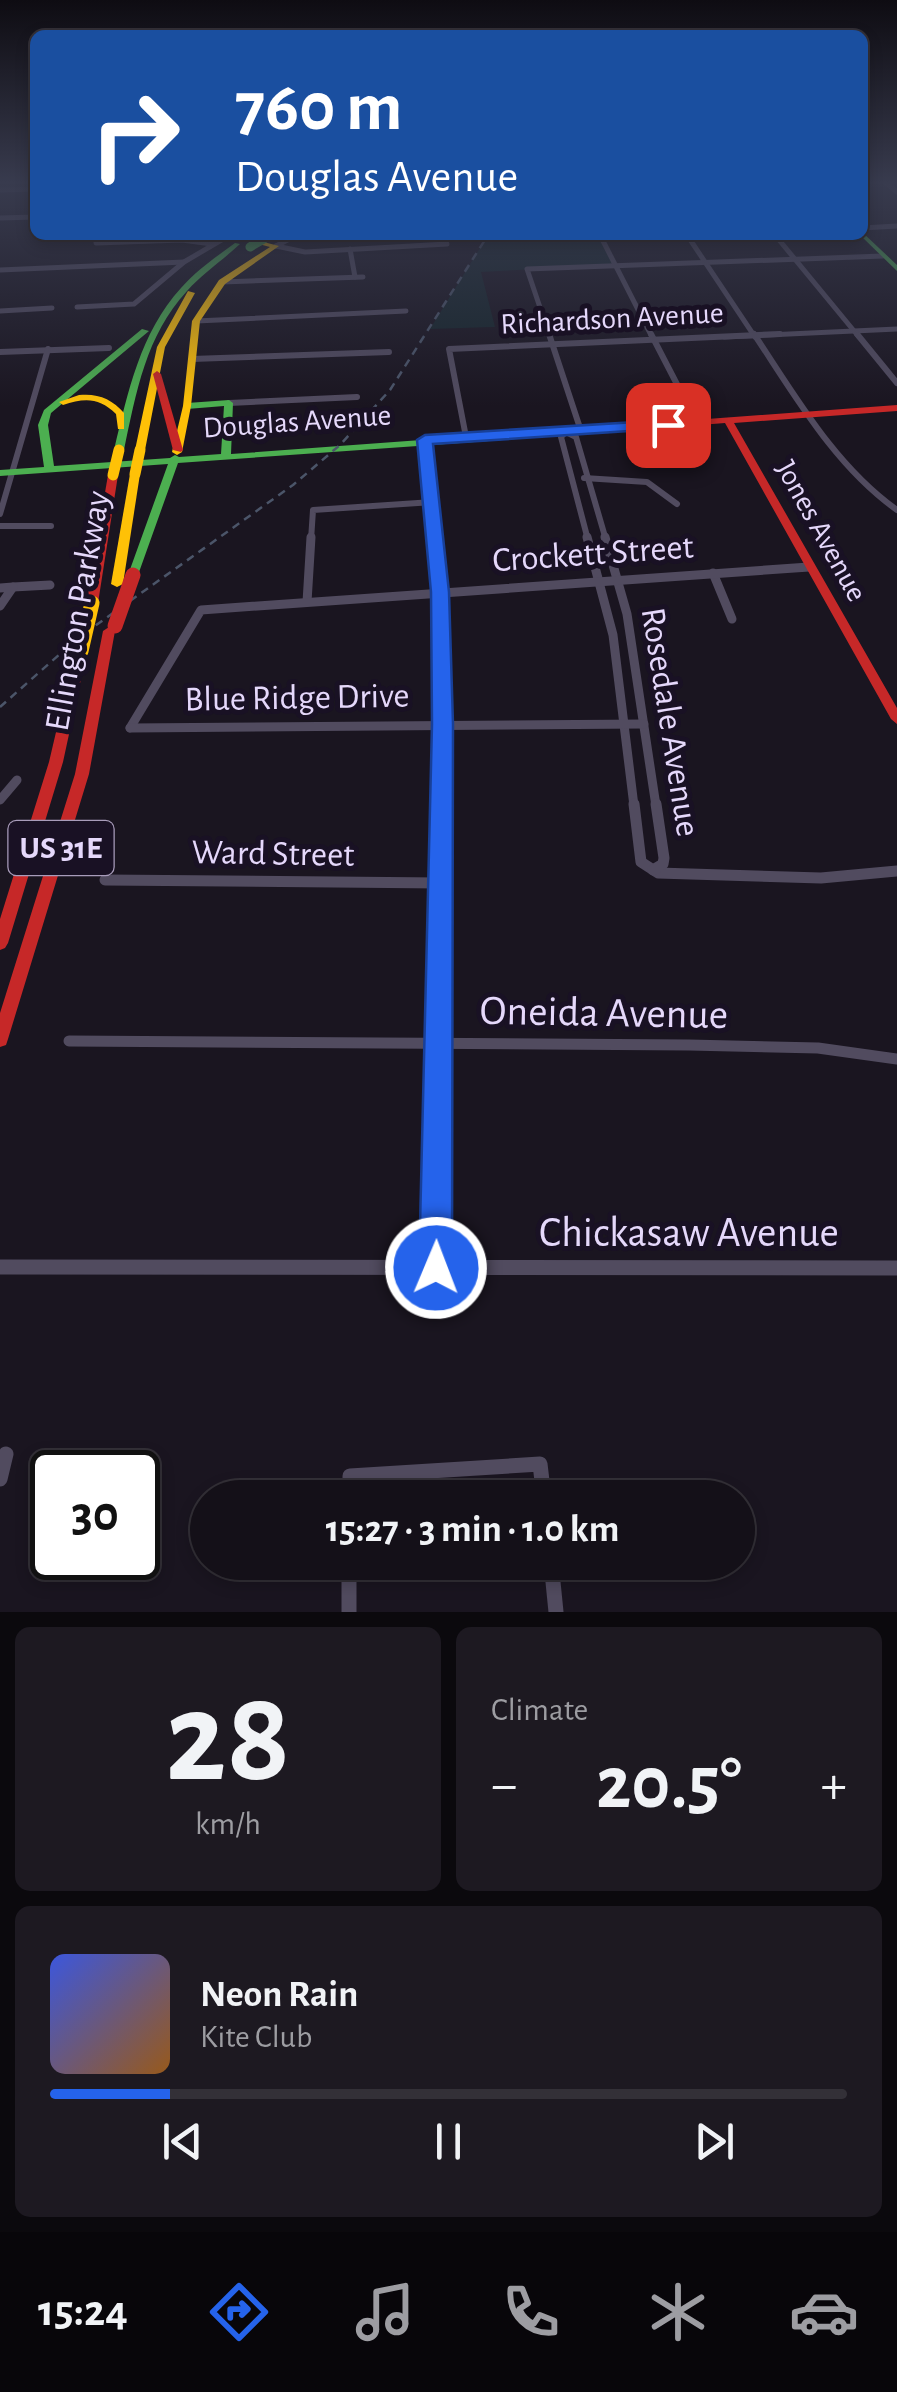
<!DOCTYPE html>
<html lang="en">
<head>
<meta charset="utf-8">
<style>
	body { margin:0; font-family:"Alegreya Sans",sans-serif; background:#1d1921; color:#f1f3f6; height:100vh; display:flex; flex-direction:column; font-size:38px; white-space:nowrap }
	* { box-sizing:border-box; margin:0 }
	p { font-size:32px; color:#9d9da2 }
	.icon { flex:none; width:55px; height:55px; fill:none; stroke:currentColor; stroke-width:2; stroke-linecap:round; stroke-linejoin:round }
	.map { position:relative; height:1612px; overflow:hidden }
	.sheet { display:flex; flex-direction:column; gap:15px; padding:15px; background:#0b090d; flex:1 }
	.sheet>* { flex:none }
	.banner { position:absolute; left:30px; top:30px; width:838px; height:210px; border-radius:15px; box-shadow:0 5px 15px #0003,0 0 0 2px #333037; background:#1a4fa0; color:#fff; overflow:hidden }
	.speed { position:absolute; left:30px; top:1450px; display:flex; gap:20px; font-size:50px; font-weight:700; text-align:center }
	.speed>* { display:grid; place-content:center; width:130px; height:130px; border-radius:50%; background:#141018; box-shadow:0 5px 15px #0003,0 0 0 2px #333037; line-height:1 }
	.speed .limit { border:5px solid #111; border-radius:15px; background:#fff; color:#111 }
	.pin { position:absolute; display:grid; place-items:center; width:85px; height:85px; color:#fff; margin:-42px; border-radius:20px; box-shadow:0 5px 15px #0006 }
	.me { position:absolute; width:110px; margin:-55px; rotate:1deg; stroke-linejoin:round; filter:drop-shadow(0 0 8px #0008) }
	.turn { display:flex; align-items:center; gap:35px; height:210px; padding:0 40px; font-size:45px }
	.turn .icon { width:130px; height:130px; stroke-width:2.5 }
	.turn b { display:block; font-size:70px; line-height:85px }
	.big { font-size:75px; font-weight:700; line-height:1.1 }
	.sheet .card { flex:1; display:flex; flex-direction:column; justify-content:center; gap:15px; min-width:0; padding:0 35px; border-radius:15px; background:#1d1921 }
	.sheet .dial { align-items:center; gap:0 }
	.dial b { font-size:130px; line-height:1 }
	.song { display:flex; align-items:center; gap:30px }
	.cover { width:120px; height:120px; border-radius:15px; background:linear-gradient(135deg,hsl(230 70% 55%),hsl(30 70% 35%)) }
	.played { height:10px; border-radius:5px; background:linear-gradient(90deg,#2563eb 15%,#333037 15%) }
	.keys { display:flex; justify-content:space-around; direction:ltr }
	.heat { display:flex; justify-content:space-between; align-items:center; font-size:55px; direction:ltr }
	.sheet .tiles { flex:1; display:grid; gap:15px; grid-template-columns:1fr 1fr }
	.card:last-child { grid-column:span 2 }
	.trip { position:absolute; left:190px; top:1480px; width:565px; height:100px; border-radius:50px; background:#141018; box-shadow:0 5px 15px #0003,0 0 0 2px #333037; font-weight:700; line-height:100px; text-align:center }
	.tab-bar { display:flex; height:160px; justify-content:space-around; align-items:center; background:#08060a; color:#9d9da2 }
	.tab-bar .icon { width:70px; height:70px }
	.tab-bar .current { color:#2563eb }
	.tab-bar b { font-size:45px; color:#f1f3f6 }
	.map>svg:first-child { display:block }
	.green { fill:#16252b }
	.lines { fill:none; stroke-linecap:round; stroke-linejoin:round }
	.street-far4 { stroke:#514b5f; stroke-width:5 }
	.street-far3 { stroke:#514b5f; stroke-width:6 }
	.street-far2 { stroke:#514b5f; stroke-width:9 }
	.street-far1 { stroke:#514b5f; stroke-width:11 }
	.street { stroke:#514b5f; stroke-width:15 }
	.fast { fill:#4caf50; fill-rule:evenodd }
	.slow { fill:#ffc107; fill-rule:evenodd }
	.jam { fill:#c62828; fill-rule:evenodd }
	.rail { stroke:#4b5569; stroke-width:2.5; stroke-dasharray:8 6; stroke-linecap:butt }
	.fast-bridge { stroke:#4caf50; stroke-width:9 }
	.slow-bridge-far1 { stroke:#ffc107; stroke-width:11 }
	.slow-bridge { stroke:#ffc107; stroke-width:15 }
	.jam-bridge { stroke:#c62828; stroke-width:15 }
	.route { fill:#2563eb; stroke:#184099; stroke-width:2.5 }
	.labels { text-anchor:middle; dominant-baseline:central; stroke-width:10; stroke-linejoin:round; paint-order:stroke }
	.far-street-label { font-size:30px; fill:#e5d8fb; stroke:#191124 }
	.shield { fill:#191124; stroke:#a89cba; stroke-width:2.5 }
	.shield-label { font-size:32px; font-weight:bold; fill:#e5d8fb }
	.street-label { font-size:35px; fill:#e5d8fb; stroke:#191124 }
	.near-street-label { font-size:42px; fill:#e5d8fb; stroke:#191124 }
</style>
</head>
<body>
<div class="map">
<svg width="897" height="1612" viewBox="0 0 897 1612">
	<rect width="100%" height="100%" fill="#1a1520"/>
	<path class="green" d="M 488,235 L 600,235 L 614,265 L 481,272 L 495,327 L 430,329 Z"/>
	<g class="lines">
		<g class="street-far4">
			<path d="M 884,181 L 897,192"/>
			<path d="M 0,190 L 35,189"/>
			<path d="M 0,218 L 35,217"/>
			<path d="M 862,228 L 897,226"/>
			<path d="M 600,235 L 652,337"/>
			<path d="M 687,235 L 755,337"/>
			<path d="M 775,235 L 859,337"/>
			<path d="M 96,243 L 182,240 L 212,244"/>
			<path d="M 276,246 L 305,252 L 447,244"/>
			<path d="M 276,246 L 297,235"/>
			<path d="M 350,249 L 355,277"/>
			<path d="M 0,270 L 184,262"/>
			<path d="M 222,282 L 363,277"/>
			<path d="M 77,307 L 134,304 L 184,262 L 230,235"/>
			<path d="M 0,311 L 52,308"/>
			<path d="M 196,321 L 406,311"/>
			<path d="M 550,337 L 527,269 L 883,256"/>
			<path d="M 724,337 L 897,329"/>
		</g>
		<g class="street-far3">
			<path d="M 549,334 L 581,431"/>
			<path d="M 651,334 L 697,423"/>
			<path d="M 754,334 C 796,397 835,466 897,510"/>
			<path d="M 857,334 L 897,383"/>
			<path d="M 0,352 L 109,348"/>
			<path d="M 192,359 L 389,352"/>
			<path d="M 229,403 L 357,397"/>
			<path d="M 466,437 L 449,349 L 780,334"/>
			<path d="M 425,440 L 435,540"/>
			<path d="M 584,478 L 647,482 L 677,504"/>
			<path d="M 0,514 L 48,349"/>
			<path d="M 0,526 L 51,526"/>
			<path d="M 311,540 L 313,510 L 433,502"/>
			<path d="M 588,540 L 561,437 L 566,432 L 576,437 L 606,540"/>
		</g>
		<g class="street-far2">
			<path d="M 435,537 L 440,592 L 442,806"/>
			<path d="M 587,537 L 613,635 L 634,806"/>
			<path d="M 605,537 L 627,614 L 656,806"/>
			<path d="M 713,573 L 732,619"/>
			<path d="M 13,587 L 50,585"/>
			<path d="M 0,588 L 13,587 L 0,606"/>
			<path d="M 307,602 L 311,537"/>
			<path d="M 130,728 L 201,610 L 809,567"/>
			<path d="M 130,728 L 644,724"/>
			<path d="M 0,800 L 17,780"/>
		</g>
		<g class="street-far1">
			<path d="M 634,804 L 641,862 L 658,873 L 821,878 L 897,871"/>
			<path d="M 653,870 L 663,864 L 664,858 L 656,804"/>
			<path d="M 105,880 L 441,883"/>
			<path d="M 69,1041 L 689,1045 L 818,1048 L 897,1059"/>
			<path d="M 437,1155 L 442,804"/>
		</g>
		<g class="street">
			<path d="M 0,1267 L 897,1268"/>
			<path d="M 435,1268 L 437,1153"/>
			<path d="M 0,1479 L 6,1454"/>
			<path d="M 350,1498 L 350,1476 L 540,1464 L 544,1498"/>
			<path d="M 349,1562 L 349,1612"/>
			<path d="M 551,1562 L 556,1612"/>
		</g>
		<g class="fast">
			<path d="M 862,232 L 897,265 L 897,271 L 860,235 L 862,235 Z"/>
			<path d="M 235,243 L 240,244 C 223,260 203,273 187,291 C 146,335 136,393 124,450 L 116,452 L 114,450 C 128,392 140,333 181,288 C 197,270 216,257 235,243 Z"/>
			<path d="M 142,329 L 149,331 L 51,413 L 48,425 L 54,466 L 170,458 L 175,455 L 179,457 L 221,454 L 224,406 L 187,409 L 183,406 L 187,403 L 229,400 L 233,403 L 231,454 L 600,427 L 605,430 L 600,433 L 178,463 L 138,575 L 133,578 L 128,575 L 168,464 L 0,476 L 0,470 L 44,467 L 38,425 L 44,410 Z"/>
		</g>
		<g class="slow">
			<path d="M 226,235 L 237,235 L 279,246 L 225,284 L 200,321 L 191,406 L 182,452 L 177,455 L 172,452 L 183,406 L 192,321 L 219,280 L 270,247 Z"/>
			<path d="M 188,291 L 195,293 L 165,347 L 145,450 L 137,452 L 135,450 L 157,347 Z"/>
			<path d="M 79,395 C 98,393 112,399 124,413 L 124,429 L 118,429 L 116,414 C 99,397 84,398 63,405 L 59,402 Z"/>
			<path d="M 135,471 L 140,474 L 123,584 L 117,587 L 111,584 L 130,474 Z"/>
		</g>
		<g class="jam">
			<path d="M 157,371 L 161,374 L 183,450 L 181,452 L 173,450 L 153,374 Z"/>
			<path d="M 897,405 L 897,411 L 734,423 L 897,708 L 897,724 L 891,719 L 725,423 L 600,433 L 595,430 L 600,427 Z"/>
			<path d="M 113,472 L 118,475 L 98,603 L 92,607 L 86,603 L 108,475 Z"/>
			<path d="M 109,627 L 115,631 L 89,774 L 8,1039 L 6,1045 L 0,1047 L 0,1013 L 75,774 L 103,631 Z"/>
			<path d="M 81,647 L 87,651 L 63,762 L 8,943 L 5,948 L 0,950 L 0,919 L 49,762 L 75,651 Z"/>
		</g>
		<path class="rail" d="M 0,707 L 78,638 L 293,485 L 340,445 L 390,390 L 488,235"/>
		<path class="fast-bridge" d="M 250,247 L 267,237"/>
		<g class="slow-bridge-far1">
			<path d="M 135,474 L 140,450"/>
			<path d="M 113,475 L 119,450"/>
		</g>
		<path class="slow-bridge" d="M 81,651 L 92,603"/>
		<path class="jam-bridge" d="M 115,626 L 133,575"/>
	</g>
	<linearGradient id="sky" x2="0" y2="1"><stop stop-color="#0e0c12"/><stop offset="0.45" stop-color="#383b4e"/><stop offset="1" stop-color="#383b4e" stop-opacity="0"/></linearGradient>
	<rect width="897" height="406" fill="url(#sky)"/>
	<path class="route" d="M 668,420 L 676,425 L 674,428 L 433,444 L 449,592 L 453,724 L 452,1268 L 447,1279 L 436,1284 L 424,1279 L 419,1268 L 432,724 L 431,592 L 417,440 L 425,435 Z"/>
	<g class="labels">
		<g class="far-street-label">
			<text transform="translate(612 319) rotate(-3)">Richardson Avenue</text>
			<text transform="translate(297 422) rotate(-4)">Douglas Avenue</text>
			<text transform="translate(821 531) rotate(61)">Jones Avenue</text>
		</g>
		<rect class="shield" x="8.5" y="821" width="105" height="54" rx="8"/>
		<g class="shield-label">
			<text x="61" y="848">US 31E</text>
		</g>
		<g class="street-label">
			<text transform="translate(593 554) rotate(-4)">Crockett Street</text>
			<text transform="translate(78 611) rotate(-80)">Ellington Parkway</text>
			<text transform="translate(297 698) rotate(-1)">Blue Ridge Drive</text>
			<text transform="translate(670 722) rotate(81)">Rosedale Avenue</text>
			<text transform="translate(273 854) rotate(1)">Ward Street</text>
		</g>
		<g class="near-street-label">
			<text transform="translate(604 1013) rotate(1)">Oneida Avenue</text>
			<text x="689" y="1233">Chickasaw Avenue</text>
		</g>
	</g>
</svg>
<div class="speed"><div class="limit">30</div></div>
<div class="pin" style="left:668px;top:425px;background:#d93025"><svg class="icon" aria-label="arrive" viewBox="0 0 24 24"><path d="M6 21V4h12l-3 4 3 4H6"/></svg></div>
<svg class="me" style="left:436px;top:1268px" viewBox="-20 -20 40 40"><circle r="17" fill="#2563eb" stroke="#fff" stroke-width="3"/><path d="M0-11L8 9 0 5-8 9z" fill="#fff"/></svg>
<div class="trip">15:27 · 3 min · 1.0 km</div>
<div class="banner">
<div class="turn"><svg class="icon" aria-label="right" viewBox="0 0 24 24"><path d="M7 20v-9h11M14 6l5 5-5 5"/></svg><div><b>760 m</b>Douglas Avenue</div></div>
</div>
</div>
<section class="sheet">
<div class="tiles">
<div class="card dial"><b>28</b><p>km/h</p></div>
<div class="card"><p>Climate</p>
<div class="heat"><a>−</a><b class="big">20.5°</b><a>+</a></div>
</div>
<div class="card">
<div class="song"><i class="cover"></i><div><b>Neon Rain</b><p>Kite Club</p></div></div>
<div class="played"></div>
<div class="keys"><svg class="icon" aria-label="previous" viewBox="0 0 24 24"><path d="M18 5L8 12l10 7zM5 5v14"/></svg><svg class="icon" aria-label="pause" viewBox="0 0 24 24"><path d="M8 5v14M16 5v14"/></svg><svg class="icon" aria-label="next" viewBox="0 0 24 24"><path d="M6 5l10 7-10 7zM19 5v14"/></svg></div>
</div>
</div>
</section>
<nav class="tab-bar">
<b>15:24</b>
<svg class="icon current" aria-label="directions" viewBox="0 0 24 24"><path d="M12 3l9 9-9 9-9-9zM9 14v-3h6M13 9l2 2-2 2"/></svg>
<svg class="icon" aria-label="music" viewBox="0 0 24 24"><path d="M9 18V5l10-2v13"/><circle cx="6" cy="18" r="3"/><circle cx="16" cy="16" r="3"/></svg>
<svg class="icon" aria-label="phone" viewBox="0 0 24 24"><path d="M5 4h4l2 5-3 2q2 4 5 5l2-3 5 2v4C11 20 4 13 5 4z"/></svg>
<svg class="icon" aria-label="climate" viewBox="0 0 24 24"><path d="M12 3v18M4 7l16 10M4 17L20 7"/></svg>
<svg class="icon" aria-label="car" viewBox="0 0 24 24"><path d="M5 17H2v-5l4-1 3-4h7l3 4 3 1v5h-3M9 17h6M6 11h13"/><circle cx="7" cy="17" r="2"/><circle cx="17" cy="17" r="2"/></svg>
</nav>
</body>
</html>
